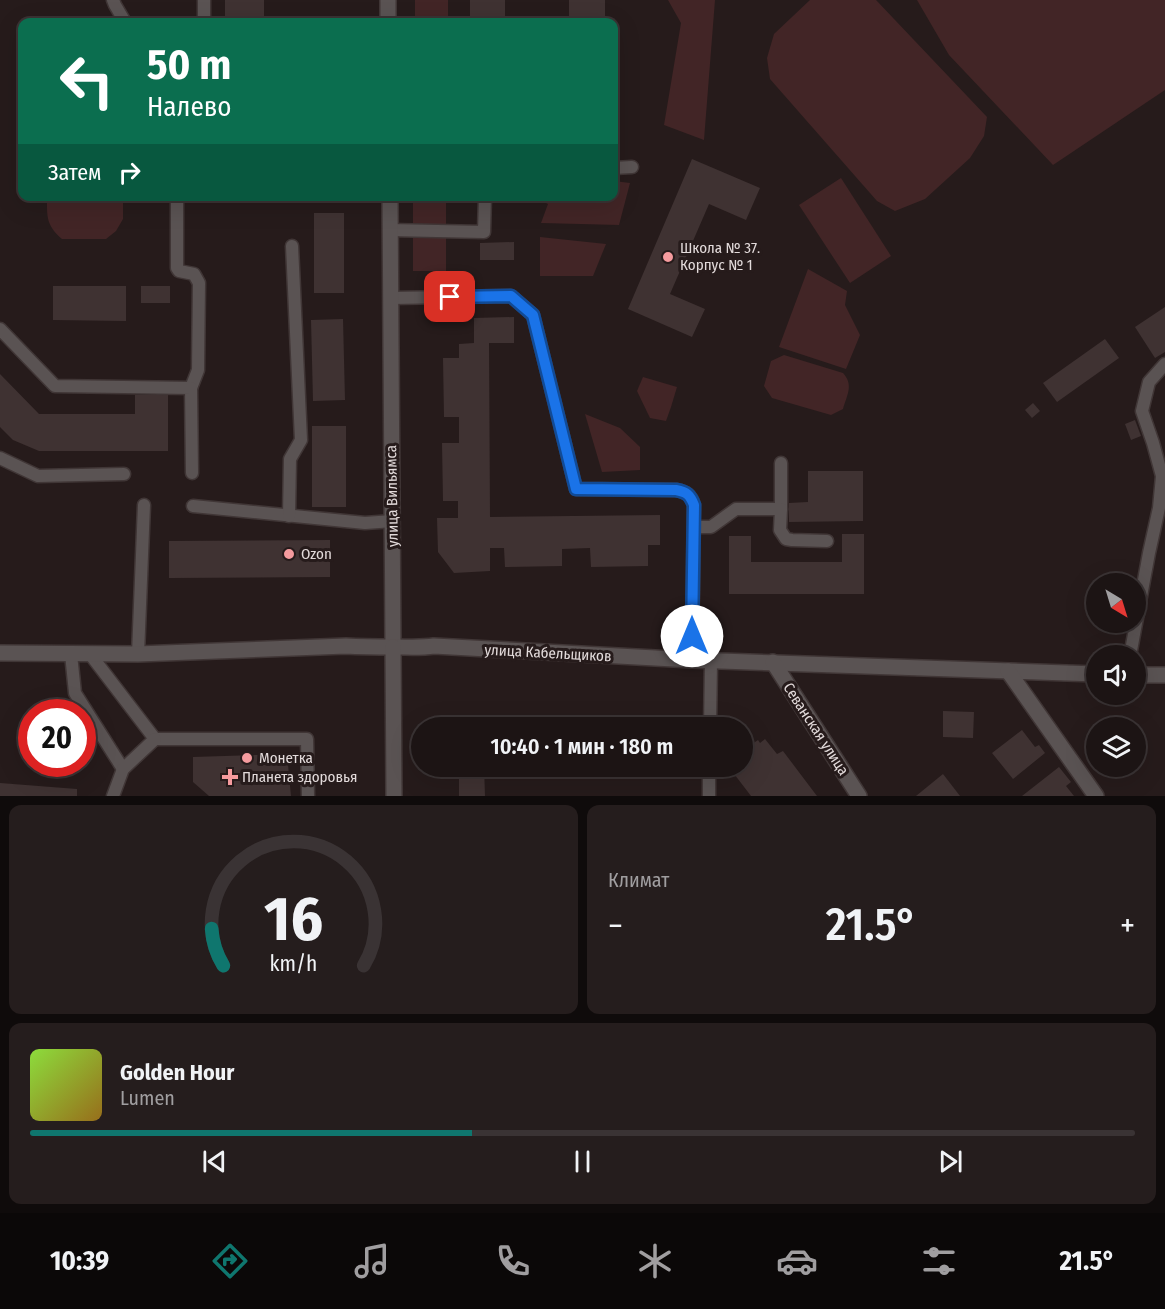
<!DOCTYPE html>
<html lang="ru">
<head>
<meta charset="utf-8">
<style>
	body { margin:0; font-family:"Fira Sans Condensed",sans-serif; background:#251d1d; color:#f1f3f6; height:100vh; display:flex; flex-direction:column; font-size:22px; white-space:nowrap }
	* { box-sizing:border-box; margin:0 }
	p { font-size:20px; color:#a09ea0 }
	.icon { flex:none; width:33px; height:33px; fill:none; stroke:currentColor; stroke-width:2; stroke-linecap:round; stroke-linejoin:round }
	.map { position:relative; height:796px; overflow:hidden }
	.panel { display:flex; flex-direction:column; gap:9px; padding:9px; background:#0f0b0b; flex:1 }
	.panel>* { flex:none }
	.banner { position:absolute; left:18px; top:18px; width:600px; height:183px; border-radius:12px; box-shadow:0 6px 24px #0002,0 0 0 2px #3a3334; background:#0b6e4f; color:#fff; overflow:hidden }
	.needle { width:39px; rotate:142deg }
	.tools { position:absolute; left:1086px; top:573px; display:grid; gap:12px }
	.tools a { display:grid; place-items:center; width:60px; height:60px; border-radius:50%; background:#1c1414; box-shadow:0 6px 24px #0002,0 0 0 2px #3a3334; font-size:30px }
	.speed { position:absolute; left:18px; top:699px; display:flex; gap:12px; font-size:30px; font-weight:700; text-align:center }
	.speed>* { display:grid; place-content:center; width:78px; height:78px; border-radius:50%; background:#1c1414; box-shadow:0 6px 24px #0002,0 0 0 2px #3a3334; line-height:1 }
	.speed .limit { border:9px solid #d22; background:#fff; color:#111 }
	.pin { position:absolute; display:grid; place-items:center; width:51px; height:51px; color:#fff; margin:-26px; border-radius:12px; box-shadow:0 3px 9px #0006 }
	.me { position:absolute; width:66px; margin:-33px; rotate:0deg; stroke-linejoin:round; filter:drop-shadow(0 0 4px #0008) }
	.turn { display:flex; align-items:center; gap:21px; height:126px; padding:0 30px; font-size:27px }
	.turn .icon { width:78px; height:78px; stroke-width:2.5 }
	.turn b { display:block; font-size:42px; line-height:51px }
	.then { display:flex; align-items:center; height:57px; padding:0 30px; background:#0003; gap:12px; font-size:22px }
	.big { font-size:45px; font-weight:600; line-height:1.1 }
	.panel .tile { flex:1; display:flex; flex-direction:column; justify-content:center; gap:9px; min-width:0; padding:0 21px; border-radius:12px; background:#251d1d }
	.panel .dial { align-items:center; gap:0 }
	.dial svg { height:156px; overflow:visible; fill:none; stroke:#3a3334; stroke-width:7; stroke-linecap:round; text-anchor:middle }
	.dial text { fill:#f1f3f6; stroke:none }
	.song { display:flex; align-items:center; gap:18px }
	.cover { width:72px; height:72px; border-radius:9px; background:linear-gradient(135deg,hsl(90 70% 55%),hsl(40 70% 35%)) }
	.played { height:6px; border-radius:3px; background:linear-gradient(90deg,#0f766e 40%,#3a3334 40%) }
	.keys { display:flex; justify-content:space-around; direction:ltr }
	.heat { display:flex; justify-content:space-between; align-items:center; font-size:33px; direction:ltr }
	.panel .tiles { flex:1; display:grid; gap:9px; grid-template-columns:1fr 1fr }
	.tile:last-child { grid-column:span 2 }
	.trip { position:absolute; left:411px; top:717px; width:342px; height:60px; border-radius:30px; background:#1c1414; box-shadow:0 6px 24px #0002,0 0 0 2px #3a3334; font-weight:600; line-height:60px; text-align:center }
	.menu { display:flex; height:96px; justify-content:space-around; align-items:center; background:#0b0808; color:#a09ea0 }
	.menu .icon { width:42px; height:42px }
	.menu .active { color:#0f766e }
	.menu b { font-size:27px; color:#f1f3f6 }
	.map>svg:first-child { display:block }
	.green { fill:#422526 }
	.building { fill:#3f3232 }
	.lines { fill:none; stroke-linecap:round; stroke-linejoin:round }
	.service-casing { stroke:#403636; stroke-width:15 }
	.minor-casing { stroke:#403636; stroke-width:18 }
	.tertiary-casing { stroke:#403636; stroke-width:18 }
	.service { stroke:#5a5353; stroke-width:12 }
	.minor { stroke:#5a5353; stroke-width:15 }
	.tertiary { stroke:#5a5353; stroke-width:15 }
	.route-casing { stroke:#114b97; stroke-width:15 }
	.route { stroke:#1a73e8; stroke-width:10 }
	.poi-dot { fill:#f59b9e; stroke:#261b1b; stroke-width:2 }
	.labels { text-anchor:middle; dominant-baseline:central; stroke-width:6; stroke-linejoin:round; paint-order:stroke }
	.poi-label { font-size:15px; fill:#e3dbdb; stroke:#261b1b; text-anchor:start }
	.street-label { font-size:15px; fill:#e3dbdb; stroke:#261b1b }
</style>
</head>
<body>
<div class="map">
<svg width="1165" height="796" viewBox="0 0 1165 796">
	<rect width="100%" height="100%" fill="#261b1b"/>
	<g class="green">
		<rect x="415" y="0" width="33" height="22"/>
		<path d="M 668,0 L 715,0 L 704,140 L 664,125 L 681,23 Z"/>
		<path d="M 810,0 L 876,0 L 987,117 L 984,136 L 970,158 L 925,199 L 895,211 L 877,201 L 770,79 L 767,58 L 774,34 Z"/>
		<path d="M 917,0 L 1165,0 L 1165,90 L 1053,165 L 949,55 Z"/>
		<path d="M 841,178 L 891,256 L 850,283 L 799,205 Z"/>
		<path d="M 614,181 L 630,183 L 619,225 L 541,223 L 548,204 L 534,197 L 614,196 Z"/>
		<path d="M 47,197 L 123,197 L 123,219 L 116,231 L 106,239 L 62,239 C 46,225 47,217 47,197 Z"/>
		<rect x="413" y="197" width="33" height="74"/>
		<path d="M 540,237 L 606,244 L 593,276 L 540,276 Z"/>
		<path d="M 808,269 L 847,291 L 845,305 L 860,335 L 846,369 L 779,347 Z"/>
		<path d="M 784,355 L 843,373 C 854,385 847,395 843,409 L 831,415 L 772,398 L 764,386 L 771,361 Z"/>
		<path d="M 643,377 L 677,387 L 671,407 L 666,421 L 650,418 L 637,391 Z"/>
		<path d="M 585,414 L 620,428 L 640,447 L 640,470 L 602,472 Z"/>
	</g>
	<g class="building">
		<rect x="225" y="0" width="39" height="22"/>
		<rect x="470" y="0" width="35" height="22"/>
		<rect x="569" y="0" width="36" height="22"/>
		<path d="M 692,159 L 760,188 L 746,220 L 709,204 L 670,294 L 705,309 L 692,337 L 628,309 Z"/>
		<rect x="314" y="213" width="30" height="80"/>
		<path d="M 514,242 L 514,260 L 480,260 L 480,243 Z"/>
		<path d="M 53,286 L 126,286 L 126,321 L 53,320 Z"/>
		<rect x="141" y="286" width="29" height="17"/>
		<path d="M 1165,307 L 1165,352 L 1155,358 L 1135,327 Z"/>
		<path d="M 514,317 L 514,343 L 489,343 L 490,517 L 660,515 L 660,545 L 648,545 L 648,566 L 591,567 L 590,548 L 562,549 L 562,566 L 505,567 L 504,548 L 490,548 L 490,571 L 454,573 L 438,552 L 437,518 L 458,518 L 458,501 L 443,501 L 442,443 L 459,443 L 459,417 L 444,417 L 443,358 L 459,358 L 459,344 L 474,343 L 474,318 Z"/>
		<path d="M 343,319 L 345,400 L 313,401 L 311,320 Z"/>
		<path d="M 1105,339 L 1119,358 L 1057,402 L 1043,383 Z"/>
		<path d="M 0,374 L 39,414 L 135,414 L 135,395 L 168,395 L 168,451 L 39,451 L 13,440 L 0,427 Z"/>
		<path d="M 1033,403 L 1040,411 L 1032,418 L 1025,410 Z"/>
		<path d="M 1135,420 L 1141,436 L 1131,440 L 1125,424 Z"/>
		<rect x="312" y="426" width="34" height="81"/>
		<path d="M 808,471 L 863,471 L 863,521 L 789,522 L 789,503 L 808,502 Z"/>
		<path d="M 842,534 L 864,534 L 864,594 L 729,594 L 729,536 L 751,536 L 751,562 L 842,562 Z"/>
		<path d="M 330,540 L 330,577 L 169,578 L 169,541 Z"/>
		<path d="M 943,711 L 974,712 L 973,738 L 943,737 Z"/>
		<path d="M 1115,715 L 1125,728 L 1099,728 Z"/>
		<path d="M 1022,730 L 1035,747 L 1039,745 L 1045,753 L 1013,779 L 992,753 Z"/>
		<path d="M 765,739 L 777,754 L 783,751 L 817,796 L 751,796 L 728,766 L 742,766 L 742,751 L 758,740 L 760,743 Z"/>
		<path d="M 287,754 L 291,796 L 209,796 L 193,782 L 193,757 Z"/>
		<path d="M 459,766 L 484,766 L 485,796 L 459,796 Z"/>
		<path d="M 1059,767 L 1071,782 L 1066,786 L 1074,796 L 1022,796 Z"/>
		<path d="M 943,774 L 960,796 L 916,796 Z"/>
		<path d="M 0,783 L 77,789 L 77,796 L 0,796 Z"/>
	</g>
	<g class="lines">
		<defs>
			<g id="service">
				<path d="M 113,0 L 115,5 L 125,22"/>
				<path d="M 204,22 L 204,0"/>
				<path d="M 614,168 L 632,167"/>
				<path d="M 177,196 L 177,268 L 179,271 L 194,274 L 199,283 L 198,370 L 191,388"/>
				<path d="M 390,230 L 484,232 L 485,196"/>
				<path d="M 391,298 L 511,296 L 533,315 L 576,489 L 676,490 C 687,492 691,495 694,505 L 692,660"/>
				<path d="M 0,329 L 55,386 L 191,388 L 192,473"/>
				<path d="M 0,458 L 38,476 L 124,474"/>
				<path d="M 193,506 L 365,523 L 393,521"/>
				<path d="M 781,509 L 781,463"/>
				<path d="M 289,516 L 290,459 L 301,440 L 292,246"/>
				<path d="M 694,527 L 711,527 L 736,509 L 781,509 L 780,530 L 786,539 L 792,540 L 827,541"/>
				<path d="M 71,654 L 75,693 L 123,769"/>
				<path d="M 90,654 L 155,739 L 307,739 L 308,796"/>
				<path d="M 138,654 L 144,505"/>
				<path d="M 1130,656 L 1149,553 L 1159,508 L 1162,476 L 1153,443 L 1142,411 L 1149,382 L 1165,364"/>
				<path d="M 710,728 L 711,661"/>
				<path d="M 113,796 L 123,769 L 155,739"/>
				<path d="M 709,796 L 709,766"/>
			</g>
			<g id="minor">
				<path d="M 388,0 L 388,22"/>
				<path d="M 390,196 L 393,647"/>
				<path d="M 0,653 L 138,654 L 346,646 C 363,647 378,647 395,647 C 408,647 421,648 434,646 L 692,660 L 1096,674"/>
				<path d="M 773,662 L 859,796"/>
				<path d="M 1008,671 L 1096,796"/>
				<path d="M 1136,675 L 1165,675"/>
			</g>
			<path id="tertiary" d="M 393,647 L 394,796"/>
		</defs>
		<use href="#service" class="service-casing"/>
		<use href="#minor" class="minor-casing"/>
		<use href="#tertiary" class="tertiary-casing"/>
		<use href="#service" class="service"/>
		<use href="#minor" class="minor"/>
		<use href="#tertiary" class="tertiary"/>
	</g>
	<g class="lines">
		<defs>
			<path id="route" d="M 450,297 L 511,296 L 533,315 L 576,489 L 676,490 C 687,492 690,495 694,505 L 692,636"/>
		</defs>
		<use href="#route" class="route-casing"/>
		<use href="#route" class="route"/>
	</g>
	<g class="poi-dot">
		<circle cx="668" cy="257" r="6"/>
		<circle cx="289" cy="554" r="6"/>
		<circle cx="247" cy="758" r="6"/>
		<path d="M227 768h6v6h6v6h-6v6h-6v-6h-6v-6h6z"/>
	</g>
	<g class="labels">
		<g class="poi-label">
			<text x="680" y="248">Школа № 37.<tspan x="680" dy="17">Корпус № 1</tspan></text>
			<text x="301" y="554">Ozon</text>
			<text x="259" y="758">Монетка</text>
			<text x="242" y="777">Планета здоровья</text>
		</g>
		<g class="street-label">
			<text transform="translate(392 496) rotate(-91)">улица Вильямса</text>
			<text transform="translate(548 653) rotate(3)">улица Кабельщиков</text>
			<text transform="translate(816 729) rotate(57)">Севанская улица</text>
		</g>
	</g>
</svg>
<div class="tools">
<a><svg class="needle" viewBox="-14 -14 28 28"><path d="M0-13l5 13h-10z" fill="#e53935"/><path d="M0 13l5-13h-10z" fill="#a09ea0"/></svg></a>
<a><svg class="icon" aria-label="sound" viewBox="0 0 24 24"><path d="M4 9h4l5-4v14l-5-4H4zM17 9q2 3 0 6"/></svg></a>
<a><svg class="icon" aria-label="layers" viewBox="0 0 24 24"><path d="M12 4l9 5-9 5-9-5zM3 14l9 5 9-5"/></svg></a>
</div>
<div class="speed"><div class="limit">20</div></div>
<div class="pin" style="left:450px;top:297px;background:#d93025"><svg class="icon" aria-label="arrive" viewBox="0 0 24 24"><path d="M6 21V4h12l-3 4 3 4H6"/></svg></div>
<svg class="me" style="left:692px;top:636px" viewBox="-20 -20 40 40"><circle r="19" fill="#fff"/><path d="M0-13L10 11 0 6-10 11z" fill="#1a73e8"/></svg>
<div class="trip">10:40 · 1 мин · 180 m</div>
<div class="banner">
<div class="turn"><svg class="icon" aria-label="left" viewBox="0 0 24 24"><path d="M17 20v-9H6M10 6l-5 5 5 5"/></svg><div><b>50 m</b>Налево</div></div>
<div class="then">Затем<svg class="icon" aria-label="right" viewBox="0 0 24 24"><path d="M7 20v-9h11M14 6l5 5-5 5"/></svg></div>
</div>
</div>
<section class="panel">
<div class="tiles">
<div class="tile dial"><svg viewBox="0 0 100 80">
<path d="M14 69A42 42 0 1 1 86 69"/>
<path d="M14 69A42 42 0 0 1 8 50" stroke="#0f766e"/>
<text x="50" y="56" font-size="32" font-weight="700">16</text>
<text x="50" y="72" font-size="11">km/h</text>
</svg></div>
<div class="tile"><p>Климат</p>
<div class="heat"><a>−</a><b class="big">21.5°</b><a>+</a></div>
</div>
<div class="tile">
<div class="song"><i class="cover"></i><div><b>Golden Hour</b><p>Lumen</p></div></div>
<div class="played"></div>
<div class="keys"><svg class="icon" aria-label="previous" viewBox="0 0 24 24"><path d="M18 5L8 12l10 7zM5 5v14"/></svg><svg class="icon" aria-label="pause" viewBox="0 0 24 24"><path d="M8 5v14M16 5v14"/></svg><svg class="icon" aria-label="next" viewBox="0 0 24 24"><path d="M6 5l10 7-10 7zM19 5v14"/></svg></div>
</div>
</div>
</section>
<nav class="menu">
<b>10:39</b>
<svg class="icon active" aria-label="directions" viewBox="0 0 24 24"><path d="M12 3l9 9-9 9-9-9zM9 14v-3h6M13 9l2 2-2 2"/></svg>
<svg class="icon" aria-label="music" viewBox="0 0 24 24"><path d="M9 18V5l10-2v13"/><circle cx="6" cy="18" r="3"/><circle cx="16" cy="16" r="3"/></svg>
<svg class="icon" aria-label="phone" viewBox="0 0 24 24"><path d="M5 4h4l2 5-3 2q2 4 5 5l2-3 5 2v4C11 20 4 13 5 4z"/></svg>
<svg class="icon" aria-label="climate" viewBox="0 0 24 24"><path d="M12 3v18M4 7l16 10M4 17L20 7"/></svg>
<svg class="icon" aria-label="car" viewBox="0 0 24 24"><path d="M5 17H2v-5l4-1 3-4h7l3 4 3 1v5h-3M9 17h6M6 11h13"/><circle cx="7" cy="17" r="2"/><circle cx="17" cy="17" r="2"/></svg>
<svg class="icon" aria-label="filters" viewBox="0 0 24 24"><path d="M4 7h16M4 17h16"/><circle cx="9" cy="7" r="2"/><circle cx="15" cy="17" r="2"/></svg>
<b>21.5°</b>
</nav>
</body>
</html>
